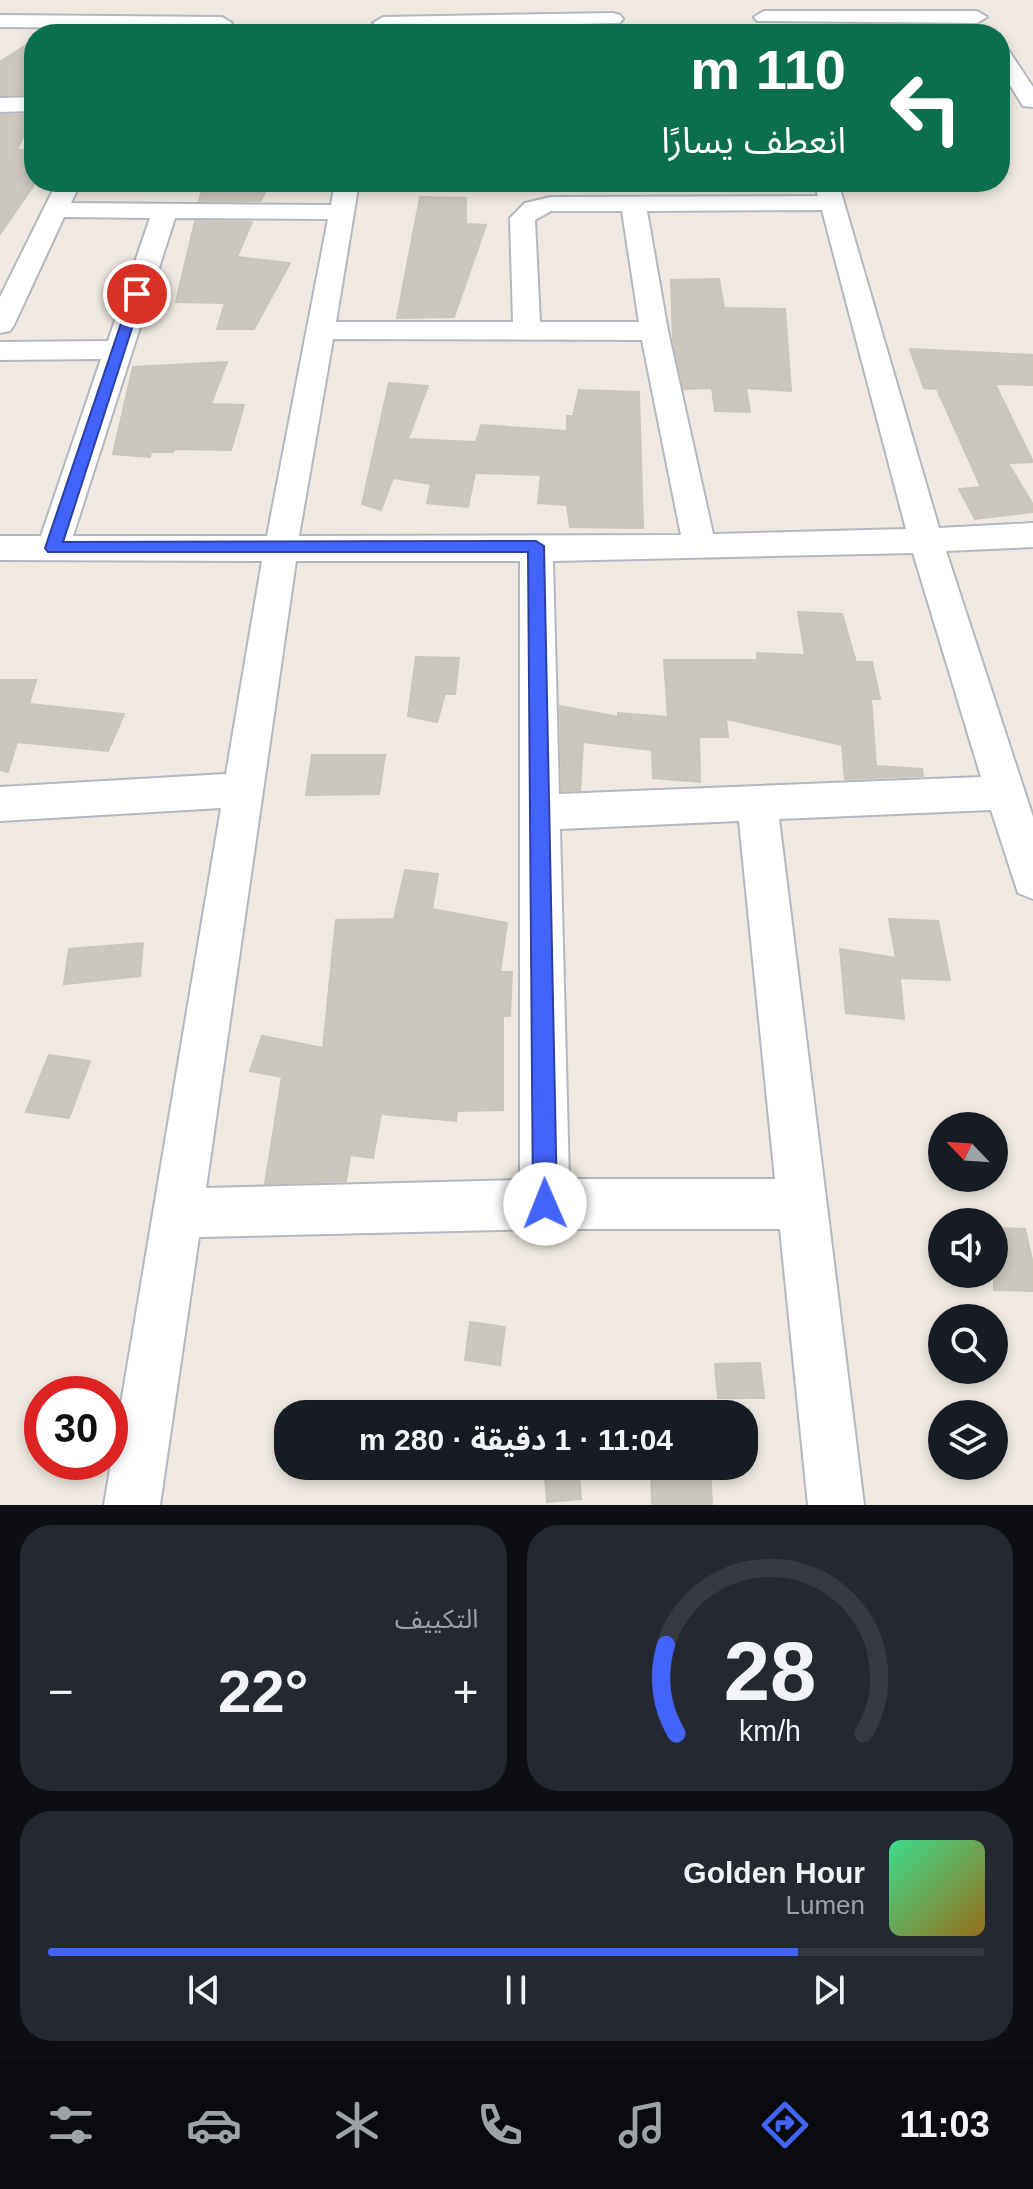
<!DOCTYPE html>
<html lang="ar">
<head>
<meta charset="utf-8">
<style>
	body { margin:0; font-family:Helvetica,"Noto Sans Arabic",sans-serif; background:#242831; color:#f1f3f6; direction:rtl; height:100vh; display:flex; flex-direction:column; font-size:30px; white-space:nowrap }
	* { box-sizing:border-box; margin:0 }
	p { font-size:26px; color:#9ea1a6 }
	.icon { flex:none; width:44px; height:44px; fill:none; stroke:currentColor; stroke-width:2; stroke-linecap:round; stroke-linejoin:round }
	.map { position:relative; height:1505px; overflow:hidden; direction:ltr }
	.side { display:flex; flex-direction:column; gap:20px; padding:20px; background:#0d0f14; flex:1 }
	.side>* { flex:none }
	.banner { position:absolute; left:24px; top:24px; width:986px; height:168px; border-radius:32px; box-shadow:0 4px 12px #0003; direction:rtl; background:#0b6e4f; color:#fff; overflow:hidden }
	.needle { width:52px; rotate:295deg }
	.fabs { position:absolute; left:928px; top:1112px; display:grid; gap:16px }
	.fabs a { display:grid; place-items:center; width:80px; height:80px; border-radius:50%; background:#171b24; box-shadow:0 4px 12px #0003; font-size:40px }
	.speed { position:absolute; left:24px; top:1376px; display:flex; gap:16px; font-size:40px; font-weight:700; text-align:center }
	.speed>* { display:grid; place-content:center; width:104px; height:104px; border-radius:50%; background:#171b24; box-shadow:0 4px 12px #0003; line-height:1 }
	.speed .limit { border:12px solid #d22; background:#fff; color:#111 }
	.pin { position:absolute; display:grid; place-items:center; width:68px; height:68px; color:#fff; margin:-34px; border:4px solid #fff; border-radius:50%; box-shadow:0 2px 8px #0007 }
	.me { position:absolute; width:88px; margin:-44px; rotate:359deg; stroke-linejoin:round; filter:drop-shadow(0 0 6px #0008) }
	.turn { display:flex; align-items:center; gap:28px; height:168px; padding:0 32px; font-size:36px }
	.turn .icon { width:104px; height:104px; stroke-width:2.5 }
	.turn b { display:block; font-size:56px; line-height:68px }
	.big { font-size:60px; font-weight:700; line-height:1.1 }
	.side .tile { flex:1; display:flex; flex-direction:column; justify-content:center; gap:12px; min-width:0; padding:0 28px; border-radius:32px; background:#242831 }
	.side .dial { align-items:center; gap:0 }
	.dial svg { height:208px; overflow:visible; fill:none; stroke:#363941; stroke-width:7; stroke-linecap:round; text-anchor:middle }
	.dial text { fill:#f1f3f6; stroke:none }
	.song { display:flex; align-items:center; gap:24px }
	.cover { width:96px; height:96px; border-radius:12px; background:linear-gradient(135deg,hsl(150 70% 55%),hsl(40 70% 35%)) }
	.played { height:8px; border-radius:4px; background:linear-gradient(90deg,#4264fb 80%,#363941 80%) }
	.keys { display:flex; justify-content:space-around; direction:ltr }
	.heat { display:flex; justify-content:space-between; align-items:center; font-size:44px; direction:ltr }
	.side .tiles { flex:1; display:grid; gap:20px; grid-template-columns:1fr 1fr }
	.tile:last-child { grid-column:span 2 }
	.trip { position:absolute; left:274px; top:1400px; width:484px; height:80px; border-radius:32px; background:#171b24; box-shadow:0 4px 12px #0003; font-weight:700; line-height:80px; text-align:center; direction:rtl }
	.tab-bar { display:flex; height:128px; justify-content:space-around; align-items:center; background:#090b0e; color:#9ea1a6 }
	.tab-bar .icon { width:56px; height:56px }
	.tab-bar .current { color:#4264fb }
	.tab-bar b { font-size:36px; color:#f1f3f6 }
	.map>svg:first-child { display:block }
	.building { fill:#cbc7bf; stroke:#cbc5ba; stroke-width:2 }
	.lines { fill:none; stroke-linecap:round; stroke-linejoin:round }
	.street-casing { stroke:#b4b7c1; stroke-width:4 }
	.street { fill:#fff; fill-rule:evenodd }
	.route { fill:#4264fb; stroke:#2b41a3; stroke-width:2 }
</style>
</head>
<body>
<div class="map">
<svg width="1033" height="1505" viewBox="0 0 1033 1505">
	<rect width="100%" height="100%" fill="#efe9e1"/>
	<g class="building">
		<path d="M 34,40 L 34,94 L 0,95 L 0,62 Z"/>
		<path d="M 34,114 L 17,150 L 34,150 L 34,185 L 0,234 L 0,115 Z"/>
		<path d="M 204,182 L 269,182 L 261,201 L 199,201 Z"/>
		<path d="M 420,197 L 466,198 L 466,224 L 486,225 L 454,317 L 397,318 Z"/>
		<path d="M 195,221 L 252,222 L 237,257 L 290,263 L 254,329 L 217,329 L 225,303 L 176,302 Z"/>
		<path d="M 719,279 L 724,308 L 785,309 L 791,391 L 746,388 L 750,412 L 715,411 L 712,388 L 684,389 L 673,340 L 671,280 Z"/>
		<path d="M 910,349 L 1033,355 L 1033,385 L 995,384 L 1033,462 L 1008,463 L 1033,505 L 1033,512 L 975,519 L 959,489 L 981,487 L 937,389 L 924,388 Z"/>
		<path d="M 227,362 L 211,404 L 244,405 L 231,450 L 174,449 L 173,452 L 151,452 L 150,457 L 113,454 L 133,367 Z"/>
		<path d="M 389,383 L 428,386 L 408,439 L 476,442 L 481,425 L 567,431 L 567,416 L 573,416 L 579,390 L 639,392 L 643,528 L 570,527 L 567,505 L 538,503 L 541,475 L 475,473 L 468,507 L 427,503 L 431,484 L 393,478 L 381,510 L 362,504 Z"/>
		<path d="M 798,612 L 842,614 L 856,662 L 872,662 L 880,699 L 871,699 L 876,766 L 922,769 L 923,776 L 845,779 L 842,745 L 726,719 L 728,737 L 699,737 L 700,782 L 653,778 L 652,750 L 583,742 L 580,790 L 562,791 L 560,706 L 618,717 L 618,713 L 668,717 L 664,660 L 757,660 L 757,653 L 805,655 Z"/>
		<path d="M 416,657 L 459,658 L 455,694 L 445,694 L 437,722 L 408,716 Z"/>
		<path d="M 0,680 L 36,680 L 29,704 L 124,714 L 108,751 L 17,742 L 8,772 L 0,770 Z"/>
		<path d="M 312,755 L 385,755 L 379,794 L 306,795 Z"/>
		<path d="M 405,870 L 438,874 L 432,909 L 507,923 L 500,972 L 512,972 L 510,1016 L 503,1016 L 503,1110 L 457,1111 L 456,1121 L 381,1114 L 373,1158 L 350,1155 L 346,1181 L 265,1184 L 282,1077 L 250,1071 L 262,1036 L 323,1048 L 336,920 L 394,919 Z"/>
		<path d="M 889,919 L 938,921 L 950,980 L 900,978 L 904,1019 L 846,1013 L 840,949 L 896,958 Z"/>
		<path d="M 143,943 L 140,976 L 64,984 L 69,949 Z"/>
		<path d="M 49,1055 L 90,1061 L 69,1118 L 26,1112 Z"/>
		<path d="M 994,1228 L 1025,1229 L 1033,1264 L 1033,1291 L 994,1290 Z"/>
		<path d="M 470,1322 L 505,1327 L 500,1365 L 465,1360 Z"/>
		<path d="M 760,1363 L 764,1398 L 718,1398 L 715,1364 Z"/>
		<path d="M 544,1466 L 578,1466 L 581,1499 L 547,1502 Z"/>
		<path d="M 651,1466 L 710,1466 L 712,1505 L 652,1504 Z"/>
	</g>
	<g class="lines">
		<defs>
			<g id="street">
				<path d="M 764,11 L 977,11 L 987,17 L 977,23 L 757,21 L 754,17 Z"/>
				<path d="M 613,13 L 620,15 L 623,19 L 620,23 L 383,29 L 373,23 L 383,17 Z"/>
				<path d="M 0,15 L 222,17 L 232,23 L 222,29 L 0,27 Z"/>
				<path d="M 1000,46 L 1007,48 L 1033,87 L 1033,107 L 1023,106 L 1000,69 Z"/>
				<path d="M 34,97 L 34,111 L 0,112 L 0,98 Z"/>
				<path d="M 57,182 L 81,182 L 71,203 L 331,205 L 335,182 L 359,182 L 336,322 L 513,322 L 510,218 L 525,203 L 551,197 L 818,196 L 814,182 L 838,182 L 939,528 L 1033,523 L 1033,547 L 946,551 L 1033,817 L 1033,899 L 1018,893 L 991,810 L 779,819 L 864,1505 L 808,1505 L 780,1229 L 545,1229 L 199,1237 L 160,1505 L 104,1505 L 221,808 L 0,821 L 0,787 L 226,774 L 262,561 L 0,560 L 0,536 L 41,536 L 101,359 L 0,360 L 0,342 L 108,341 L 150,218 L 64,217 L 14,325 L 10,331 L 0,333 L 0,297 ZM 822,210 L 906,529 L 713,534 L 668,331 L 647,211 ZM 551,211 L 622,211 L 639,322 L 540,322 L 535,220 ZM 175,218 L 328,219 L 267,536 L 73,536 ZM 333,339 L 642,340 L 681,535 L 299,536 ZM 913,553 L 981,777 L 559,794 L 553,561 ZM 296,561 L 520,561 L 520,1180 L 206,1188 ZM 739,821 L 775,1179 L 569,1179 L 560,829 Z"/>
			</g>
		</defs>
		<use href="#street" class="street-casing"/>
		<use href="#street" class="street"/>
	</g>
	<path class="route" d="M 137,290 L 143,294 L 63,542 L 536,541 L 544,546 L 557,1204 L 553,1212 L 545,1216 L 537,1212 L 533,1204 L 528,552 L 48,552 L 45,548 L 131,294 Z"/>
</svg>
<div class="fabs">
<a><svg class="needle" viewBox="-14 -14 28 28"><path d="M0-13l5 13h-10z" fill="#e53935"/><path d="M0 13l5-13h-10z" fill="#9ea1a6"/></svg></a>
<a><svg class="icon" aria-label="sound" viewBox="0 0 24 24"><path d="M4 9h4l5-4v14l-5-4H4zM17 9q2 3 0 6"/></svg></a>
<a><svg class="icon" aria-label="search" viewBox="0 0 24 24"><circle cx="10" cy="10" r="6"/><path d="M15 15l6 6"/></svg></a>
<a><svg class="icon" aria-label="layers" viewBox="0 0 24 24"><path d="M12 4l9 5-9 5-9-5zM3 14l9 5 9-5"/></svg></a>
</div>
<div class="speed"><div class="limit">30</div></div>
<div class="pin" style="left:137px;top:294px;background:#d93025"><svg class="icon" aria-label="arrive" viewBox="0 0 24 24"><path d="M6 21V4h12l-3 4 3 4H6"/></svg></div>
<svg class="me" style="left:545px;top:1204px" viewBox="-20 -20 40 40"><circle r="19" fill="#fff"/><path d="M0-13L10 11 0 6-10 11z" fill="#4264fb"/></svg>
<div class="trip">11:04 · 1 دقيقة · 280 m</div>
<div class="banner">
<div class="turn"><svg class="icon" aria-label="left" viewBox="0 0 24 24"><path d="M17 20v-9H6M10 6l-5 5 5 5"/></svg><div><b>110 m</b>انعطف يسارًا</div></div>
</div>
</div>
<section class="side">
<div class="tiles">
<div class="tile dial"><svg viewBox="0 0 100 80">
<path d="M14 69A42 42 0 1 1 86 69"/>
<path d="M14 69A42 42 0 0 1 10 35" stroke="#4264fb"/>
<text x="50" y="56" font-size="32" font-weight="700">28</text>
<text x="50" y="72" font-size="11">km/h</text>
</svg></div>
<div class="tile"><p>التكييف</p>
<div class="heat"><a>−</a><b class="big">22°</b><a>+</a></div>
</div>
<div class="tile">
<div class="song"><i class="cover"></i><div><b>Golden Hour</b><p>Lumen</p></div></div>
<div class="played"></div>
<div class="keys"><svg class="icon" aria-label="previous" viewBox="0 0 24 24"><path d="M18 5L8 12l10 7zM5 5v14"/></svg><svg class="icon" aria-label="pause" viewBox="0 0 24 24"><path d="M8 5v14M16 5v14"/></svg><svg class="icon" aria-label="next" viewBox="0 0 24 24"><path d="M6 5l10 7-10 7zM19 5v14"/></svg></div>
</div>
</div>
</section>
<nav class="tab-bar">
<b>11:03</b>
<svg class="icon current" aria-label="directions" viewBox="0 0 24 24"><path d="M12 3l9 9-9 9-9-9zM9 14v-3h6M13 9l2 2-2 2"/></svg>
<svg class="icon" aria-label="music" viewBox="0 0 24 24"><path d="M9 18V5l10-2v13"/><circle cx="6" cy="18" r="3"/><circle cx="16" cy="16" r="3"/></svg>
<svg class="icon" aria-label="phone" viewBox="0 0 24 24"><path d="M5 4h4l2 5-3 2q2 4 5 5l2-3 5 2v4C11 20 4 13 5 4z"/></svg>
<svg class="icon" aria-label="climate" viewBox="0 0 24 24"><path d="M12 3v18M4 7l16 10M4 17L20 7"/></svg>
<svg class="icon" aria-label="car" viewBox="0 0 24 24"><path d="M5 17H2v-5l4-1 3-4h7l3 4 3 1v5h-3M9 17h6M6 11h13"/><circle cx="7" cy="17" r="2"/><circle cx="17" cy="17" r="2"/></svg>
<svg class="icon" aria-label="filters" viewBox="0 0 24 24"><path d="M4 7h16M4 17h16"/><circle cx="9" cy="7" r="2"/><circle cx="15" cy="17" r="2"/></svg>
</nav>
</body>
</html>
